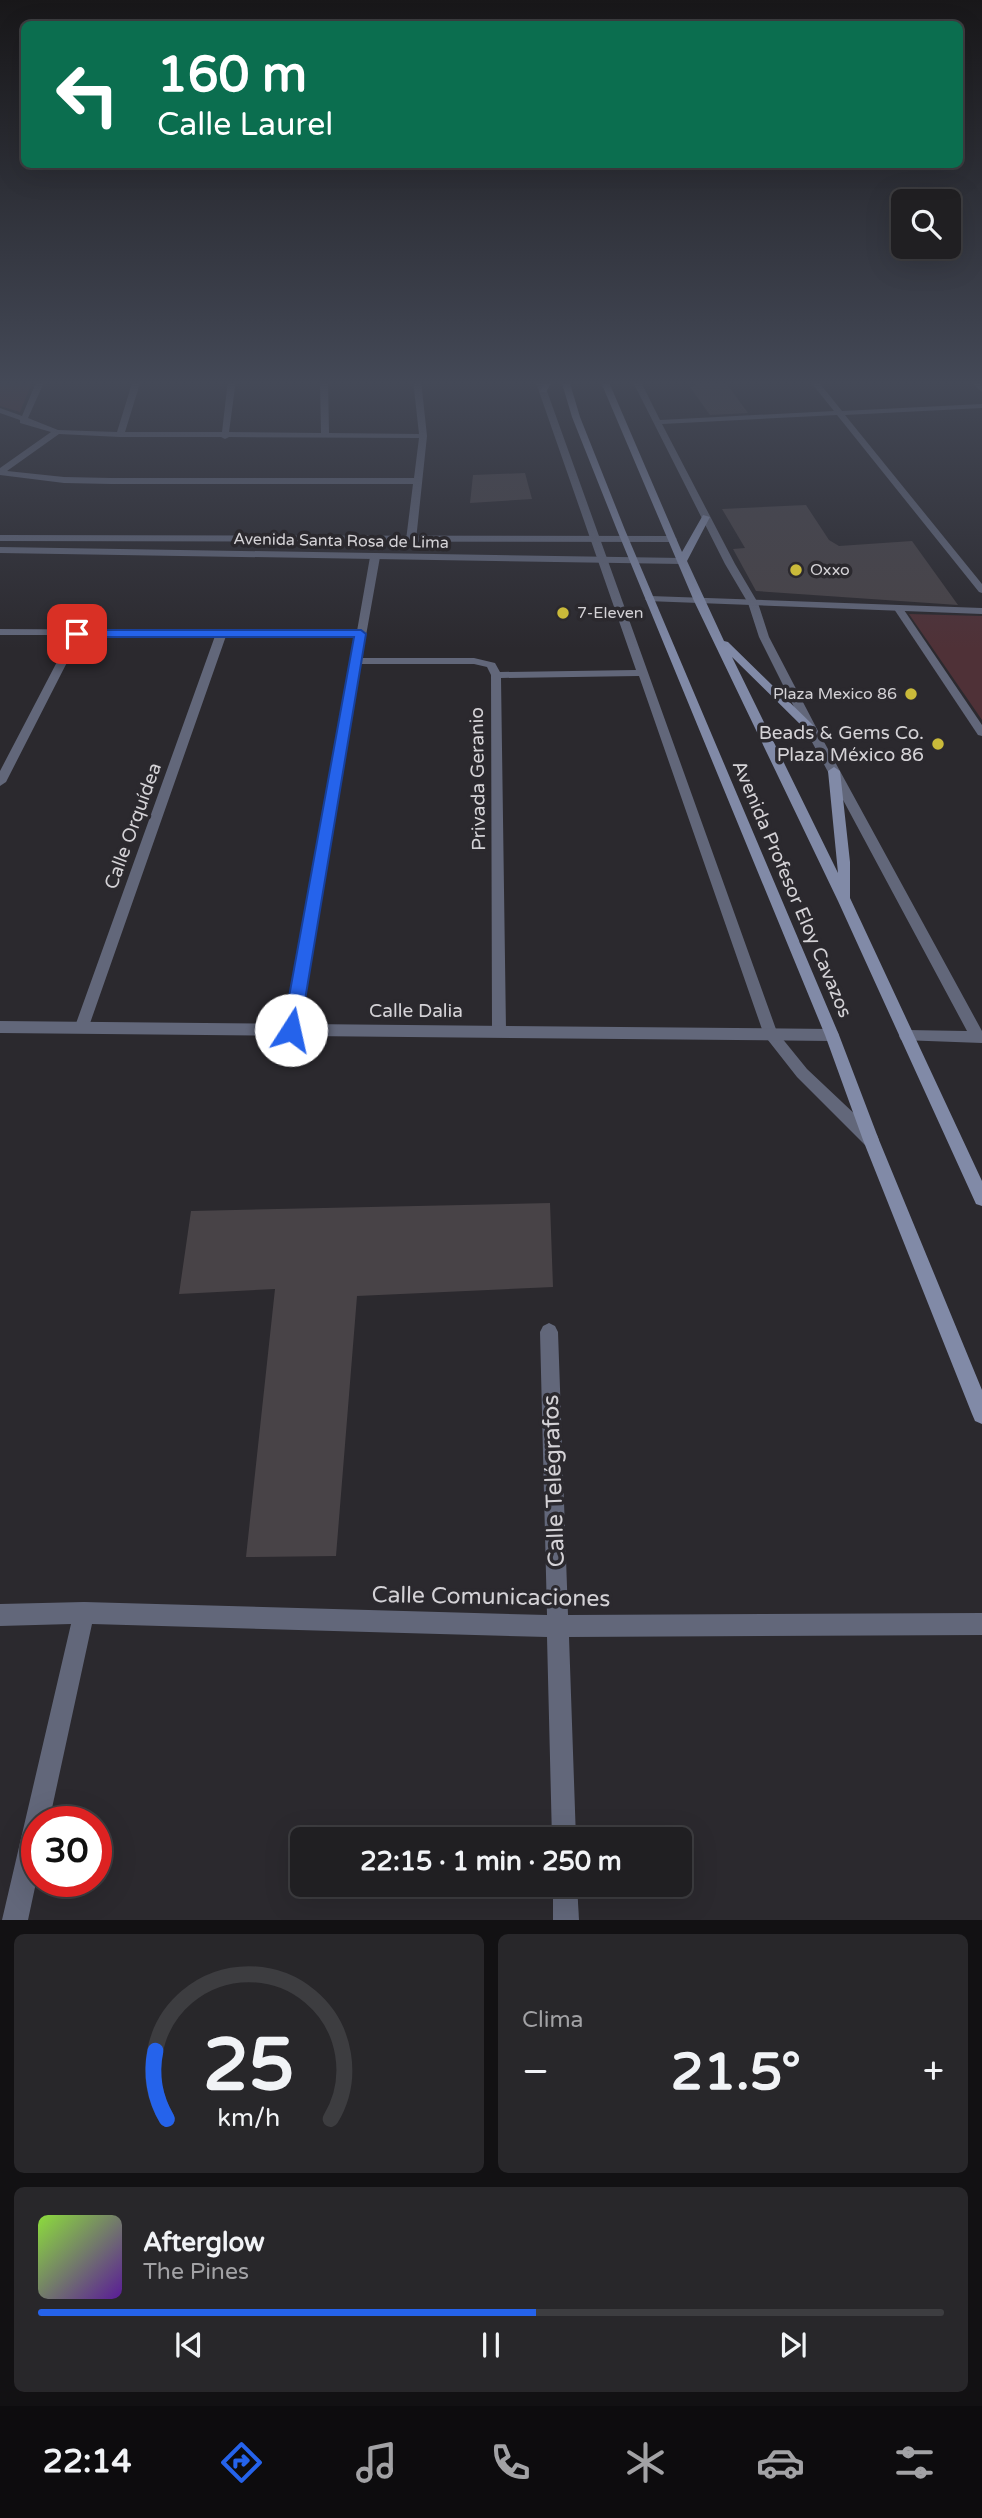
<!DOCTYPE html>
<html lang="es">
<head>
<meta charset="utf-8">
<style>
	body { margin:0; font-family:"Varela Round",sans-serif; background:#28272a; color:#f1f3f6; height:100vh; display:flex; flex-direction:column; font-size:26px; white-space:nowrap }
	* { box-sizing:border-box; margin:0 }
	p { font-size:23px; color:#a2a2a5 }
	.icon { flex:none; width:38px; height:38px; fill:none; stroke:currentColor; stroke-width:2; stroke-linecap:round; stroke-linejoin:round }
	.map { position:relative; height:1920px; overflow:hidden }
	.sheet { display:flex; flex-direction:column; gap:14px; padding:14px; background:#121113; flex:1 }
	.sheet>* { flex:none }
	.guide { position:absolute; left:21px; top:21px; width:942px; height:147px; border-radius:10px; box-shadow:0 7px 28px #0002,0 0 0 2px #3d3d40; background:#0b6e4f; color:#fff; overflow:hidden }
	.buttons { position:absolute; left:891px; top:189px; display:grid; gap:14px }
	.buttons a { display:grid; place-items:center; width:70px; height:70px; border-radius:10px; background:#201f22; box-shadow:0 7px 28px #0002,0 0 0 2px #3d3d40; font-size:35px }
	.speed { position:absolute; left:21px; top:1806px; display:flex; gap:14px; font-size:35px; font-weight:700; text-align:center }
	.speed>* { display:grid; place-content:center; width:91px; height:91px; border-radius:50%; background:#201f22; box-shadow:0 7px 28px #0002,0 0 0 2px #3d3d40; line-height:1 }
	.speed .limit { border:10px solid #d22; background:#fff; color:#111 }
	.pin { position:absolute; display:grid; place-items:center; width:60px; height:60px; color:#fff; margin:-30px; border-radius:14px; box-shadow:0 4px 10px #0006 }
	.me { position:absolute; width:77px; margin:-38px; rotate:10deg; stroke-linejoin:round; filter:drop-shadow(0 0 5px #0008) }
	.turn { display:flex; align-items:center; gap:24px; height:147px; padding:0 21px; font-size:32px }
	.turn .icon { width:91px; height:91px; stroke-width:2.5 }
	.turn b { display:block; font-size:49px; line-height:60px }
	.big { font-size:52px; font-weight:800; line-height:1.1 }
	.sheet .card { flex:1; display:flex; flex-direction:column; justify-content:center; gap:10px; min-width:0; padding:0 24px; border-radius:10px; background:#28272a }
	.sheet .dial { align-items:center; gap:0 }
	.dial svg { height:182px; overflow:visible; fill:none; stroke:#3d3d40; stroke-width:7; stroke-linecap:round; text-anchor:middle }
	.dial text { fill:#f1f3f6; stroke:none }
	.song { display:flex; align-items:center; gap:21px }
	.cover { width:84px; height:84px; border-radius:10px; background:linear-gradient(135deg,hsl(90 70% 55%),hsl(270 70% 35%)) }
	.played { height:7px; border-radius:4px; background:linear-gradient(90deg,#2563eb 55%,#3d3d40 55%) }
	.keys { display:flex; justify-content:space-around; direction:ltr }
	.heat { display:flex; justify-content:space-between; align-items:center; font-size:38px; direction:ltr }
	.sheet .tiles { flex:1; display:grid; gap:14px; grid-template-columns:1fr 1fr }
	.card:last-child { grid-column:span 2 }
	.trip { position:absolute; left:290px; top:1827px; width:402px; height:70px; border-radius:10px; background:#201f22; box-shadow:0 7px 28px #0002,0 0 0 2px #3d3d40; font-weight:800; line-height:70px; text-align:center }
	.dock { display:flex; height:112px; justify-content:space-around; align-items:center; background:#0d0c0e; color:#a2a2a5 }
	.dock .icon { width:49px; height:49px }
	.dock .selected { color:#2563eb }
	.dock b { font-size:32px; color:#f1f3f6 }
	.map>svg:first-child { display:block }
	.green { fill:#4f3137 }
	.building { fill:#484347 }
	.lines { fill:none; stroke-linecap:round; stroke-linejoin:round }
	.minor { fill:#62677a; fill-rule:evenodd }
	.tertiary { fill:#62677a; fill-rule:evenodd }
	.secondary { fill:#818aa7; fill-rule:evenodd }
	.route { fill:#2563eb; stroke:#184099; stroke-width:2 }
	.poi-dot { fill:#caba3a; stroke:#2b292e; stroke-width:2.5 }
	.labels { text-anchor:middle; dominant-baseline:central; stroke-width:7; stroke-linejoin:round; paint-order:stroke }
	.far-street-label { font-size:16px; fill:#d4d2d6; stroke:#2b292e }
	.far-poi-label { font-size:16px; fill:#d4d2d6; stroke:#2b292e; text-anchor:start }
	.poi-label { font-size:19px; fill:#d4d2d6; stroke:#2b292e; text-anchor:end }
	.street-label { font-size:19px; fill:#d4d2d6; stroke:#2b292e }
	.near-street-label { font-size:23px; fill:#d4d2d6; stroke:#2b292e }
</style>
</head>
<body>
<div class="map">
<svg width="982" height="1920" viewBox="0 0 982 1920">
	<rect width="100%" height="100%" fill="#2b292e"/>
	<g class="green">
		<path d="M 0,380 L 33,380 L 20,412 L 0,406 Z"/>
		<path d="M 909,614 L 982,616 L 982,720 Z"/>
	</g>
	<g class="building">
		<path d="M 693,380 L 724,380 L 748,413 L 710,415 L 690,387 L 697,386 Z"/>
		<path d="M 525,473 L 532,499 L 470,503 L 473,475 Z"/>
		<path d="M 806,505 L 829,540 L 839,546 L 912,541 L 958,605 L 756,591 L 733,549 L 745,548 L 722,509 Z"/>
		<path d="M 550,1203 L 553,1287 L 357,1296 L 336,1556 L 246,1557 L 275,1289 L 179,1294 L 191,1211 Z"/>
	</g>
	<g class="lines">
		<g class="minor">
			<path d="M 37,380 L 45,380 L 28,418 L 58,430 L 117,432 L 133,380 L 141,380 L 125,432 L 222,432 L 228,380 L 236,380 L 229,432 L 321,433 L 320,380 L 328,380 L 329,433 L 419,434 L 413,380 L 421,380 L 427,436 L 416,540 L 411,543 L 406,540 L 413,484 L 111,484 L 64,483 L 0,475 L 0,468 L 51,432 L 20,423 L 20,420 L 0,413 L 0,408 L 22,416 ZM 59,434 L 120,437 L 221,437 L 225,439 L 229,437 L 419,438 L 414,478 L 111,478 L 64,477 L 7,471 Z"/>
			<path d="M 535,380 L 543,380 L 777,1032 L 807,1069 L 877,1135 L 879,1140 L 877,1145 L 871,1147 L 865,1145 L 797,1077 L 764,1035 L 639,676 L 501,678 L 506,1030 L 504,1034 L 494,1034 L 492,1030 L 491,675 L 487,667 L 474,664 L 361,664 L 298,1030 L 296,1034 L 286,1034 L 284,1030 L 356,637 L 226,636 L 88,1029 L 86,1033 L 76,1033 L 74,1029 L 215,636 L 81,635 L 6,782 L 0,786 L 0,771 L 71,635 L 0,635 L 0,629 L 357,631 L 370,557 L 375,554 L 380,557 L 362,658 L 474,658 L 495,663 L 500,672 L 636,670 Z"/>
			<path d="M 632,380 L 640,380 L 660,420 L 834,411 L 809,380 L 817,380 L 842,411 L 982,404 L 982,408 L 845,415 L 982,584 L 982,593 L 979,592 L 837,415 L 662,424 L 735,564 L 758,603 L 769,637 L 817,729 L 982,1031 L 982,1043 L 901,1040 L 899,1036 L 901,1032 L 906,1030 L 967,1031 L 805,729 L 759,637 L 748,603 L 725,564 Z"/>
			<path d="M 968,380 L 976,380 L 982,386 L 982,392 Z"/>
			<path d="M 899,606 L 902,607 L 982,725 L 982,736 L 978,735 L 894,609 Z"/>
			<path d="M 549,1323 L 555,1326 L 558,1332 L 568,1615 L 982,1613 L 982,1635 L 569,1637 L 576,1839 L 552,1839 L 547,1637 L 92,1624 L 49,1822 L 37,1822 L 37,1878 L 28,1920 L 2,1920 L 71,1624 L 0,1626 L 0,1604 L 84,1602 L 547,1615 L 540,1332 L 543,1326 Z"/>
			<path d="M 553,1885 L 577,1885 L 579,1920 L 553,1920 Z"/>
		</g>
		<g class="tertiary">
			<path d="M 0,535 L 672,536 L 677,539 L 672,542 L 0,541 Z"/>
			<path d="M 0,547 L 682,558 L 687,561 L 682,564 L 0,553 Z"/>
			<path d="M 650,596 L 982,608 L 982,614 L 647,601 L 645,599 Z"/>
			<path d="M 0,1021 L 832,1029 L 837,1031 L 839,1035 L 837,1039 L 832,1041 L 0,1033 Z"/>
		</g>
		<g class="secondary">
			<path d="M 545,380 L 553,380 L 546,392 L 540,392 Z"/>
			<path d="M 561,380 L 569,380 L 580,417 L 625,530 L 839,1035 L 879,1140 L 982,1390 L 982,1424 L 975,1421 L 972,1414 L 863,1140 L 825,1035 L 617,530 L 572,417 Z"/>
			<path d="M 600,380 L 608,380 L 682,552 L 703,515 L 710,517 L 687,561 L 724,641 L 728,642 L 817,729 L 815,731 L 807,731 L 732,657 L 838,873 L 828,771 L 834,767 L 840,771 L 850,862 L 850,898 L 982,1181 L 982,1206 L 976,1204 L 838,901 L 694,601 Z"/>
		</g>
	</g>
	<linearGradient id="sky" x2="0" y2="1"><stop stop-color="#181719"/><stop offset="0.59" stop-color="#444957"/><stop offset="1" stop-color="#444957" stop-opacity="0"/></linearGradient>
	<rect width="982" height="649" fill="url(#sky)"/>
	<path class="route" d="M 361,630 L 366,634 L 300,1030 L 297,1035 L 285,1035 L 283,1030 L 354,637 L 77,637 L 71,634 L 77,630 Z"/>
	<g class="poi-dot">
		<circle cx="796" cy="570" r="7"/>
		<circle cx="563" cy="613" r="7"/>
		<circle cx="911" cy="694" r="7"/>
		<circle cx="938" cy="744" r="7"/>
	</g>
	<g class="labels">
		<g class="far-street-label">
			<text transform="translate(341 541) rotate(1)">Avenida Santa Rosa de Lima</text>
		</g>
		<g class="far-poi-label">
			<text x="810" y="570">Oxxo</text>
			<text x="577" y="613">7-Eleven</text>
			<text x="897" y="694" text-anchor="end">Plaza Mexico 86</text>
		</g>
		<g class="poi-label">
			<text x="924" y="733">Beads &amp; Gems Co.<tspan x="924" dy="22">Plaza México 86</tspan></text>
		</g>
		<g class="street-label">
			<text transform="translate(478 779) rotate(-91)">Privada Geranio</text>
			<text transform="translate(133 826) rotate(-70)">Calle Orquídea</text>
			<text transform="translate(792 889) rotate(67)">Avenida Profesor Eloy Cavazos</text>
			<text x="416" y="1011">Calle Dalia</text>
		</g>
		<g class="near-street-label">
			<text transform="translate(554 1481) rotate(-92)">Calle Telégrafos</text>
			<text transform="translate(491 1597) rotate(1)">Calle Comunicaciones</text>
		</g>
	</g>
</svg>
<div class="buttons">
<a><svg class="icon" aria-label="search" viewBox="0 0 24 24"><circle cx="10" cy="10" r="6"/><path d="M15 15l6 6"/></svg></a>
</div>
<div class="speed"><div class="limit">30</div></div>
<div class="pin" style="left:77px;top:634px;background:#d93025"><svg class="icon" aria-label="arrive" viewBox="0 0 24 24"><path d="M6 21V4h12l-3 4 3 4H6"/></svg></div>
<svg class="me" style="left:291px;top:1030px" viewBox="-20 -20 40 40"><circle r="19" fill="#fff"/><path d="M0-13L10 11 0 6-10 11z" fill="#2563eb"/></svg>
<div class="trip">22:15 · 1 min · 250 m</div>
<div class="guide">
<div class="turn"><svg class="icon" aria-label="left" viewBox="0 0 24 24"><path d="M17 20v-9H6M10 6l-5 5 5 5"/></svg><div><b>160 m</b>Calle Laurel</div></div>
</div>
</div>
<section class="sheet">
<div class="tiles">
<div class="card dial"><svg viewBox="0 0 100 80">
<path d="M14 69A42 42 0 1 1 86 69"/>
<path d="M14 69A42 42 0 0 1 9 39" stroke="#2563eb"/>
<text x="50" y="56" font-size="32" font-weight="700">25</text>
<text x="50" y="72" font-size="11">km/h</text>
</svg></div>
<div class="card"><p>Clima</p>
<div class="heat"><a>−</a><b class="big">21.5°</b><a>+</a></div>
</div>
<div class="card">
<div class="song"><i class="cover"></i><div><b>Afterglow</b><p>The Pines</p></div></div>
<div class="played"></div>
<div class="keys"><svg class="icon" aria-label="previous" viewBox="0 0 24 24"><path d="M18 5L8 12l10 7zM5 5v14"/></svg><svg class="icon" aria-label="pause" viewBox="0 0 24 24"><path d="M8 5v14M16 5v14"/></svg><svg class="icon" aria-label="next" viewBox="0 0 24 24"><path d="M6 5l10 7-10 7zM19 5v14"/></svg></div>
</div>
</div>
</section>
<nav class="dock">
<b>22:14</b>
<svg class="icon selected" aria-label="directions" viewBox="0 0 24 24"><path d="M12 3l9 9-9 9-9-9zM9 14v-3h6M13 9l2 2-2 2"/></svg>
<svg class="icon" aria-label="music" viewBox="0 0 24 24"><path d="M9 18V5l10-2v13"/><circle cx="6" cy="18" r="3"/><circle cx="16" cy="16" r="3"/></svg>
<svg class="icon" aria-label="phone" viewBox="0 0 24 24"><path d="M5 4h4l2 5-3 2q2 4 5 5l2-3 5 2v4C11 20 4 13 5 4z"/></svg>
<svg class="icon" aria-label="climate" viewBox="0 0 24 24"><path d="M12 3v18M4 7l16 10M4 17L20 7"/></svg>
<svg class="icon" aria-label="car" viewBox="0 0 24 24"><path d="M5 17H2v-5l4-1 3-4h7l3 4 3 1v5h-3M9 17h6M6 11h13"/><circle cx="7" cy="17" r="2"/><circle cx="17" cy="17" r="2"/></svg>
<svg class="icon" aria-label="filters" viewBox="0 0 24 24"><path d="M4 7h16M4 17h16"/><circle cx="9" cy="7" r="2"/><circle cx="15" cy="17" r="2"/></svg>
</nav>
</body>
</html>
